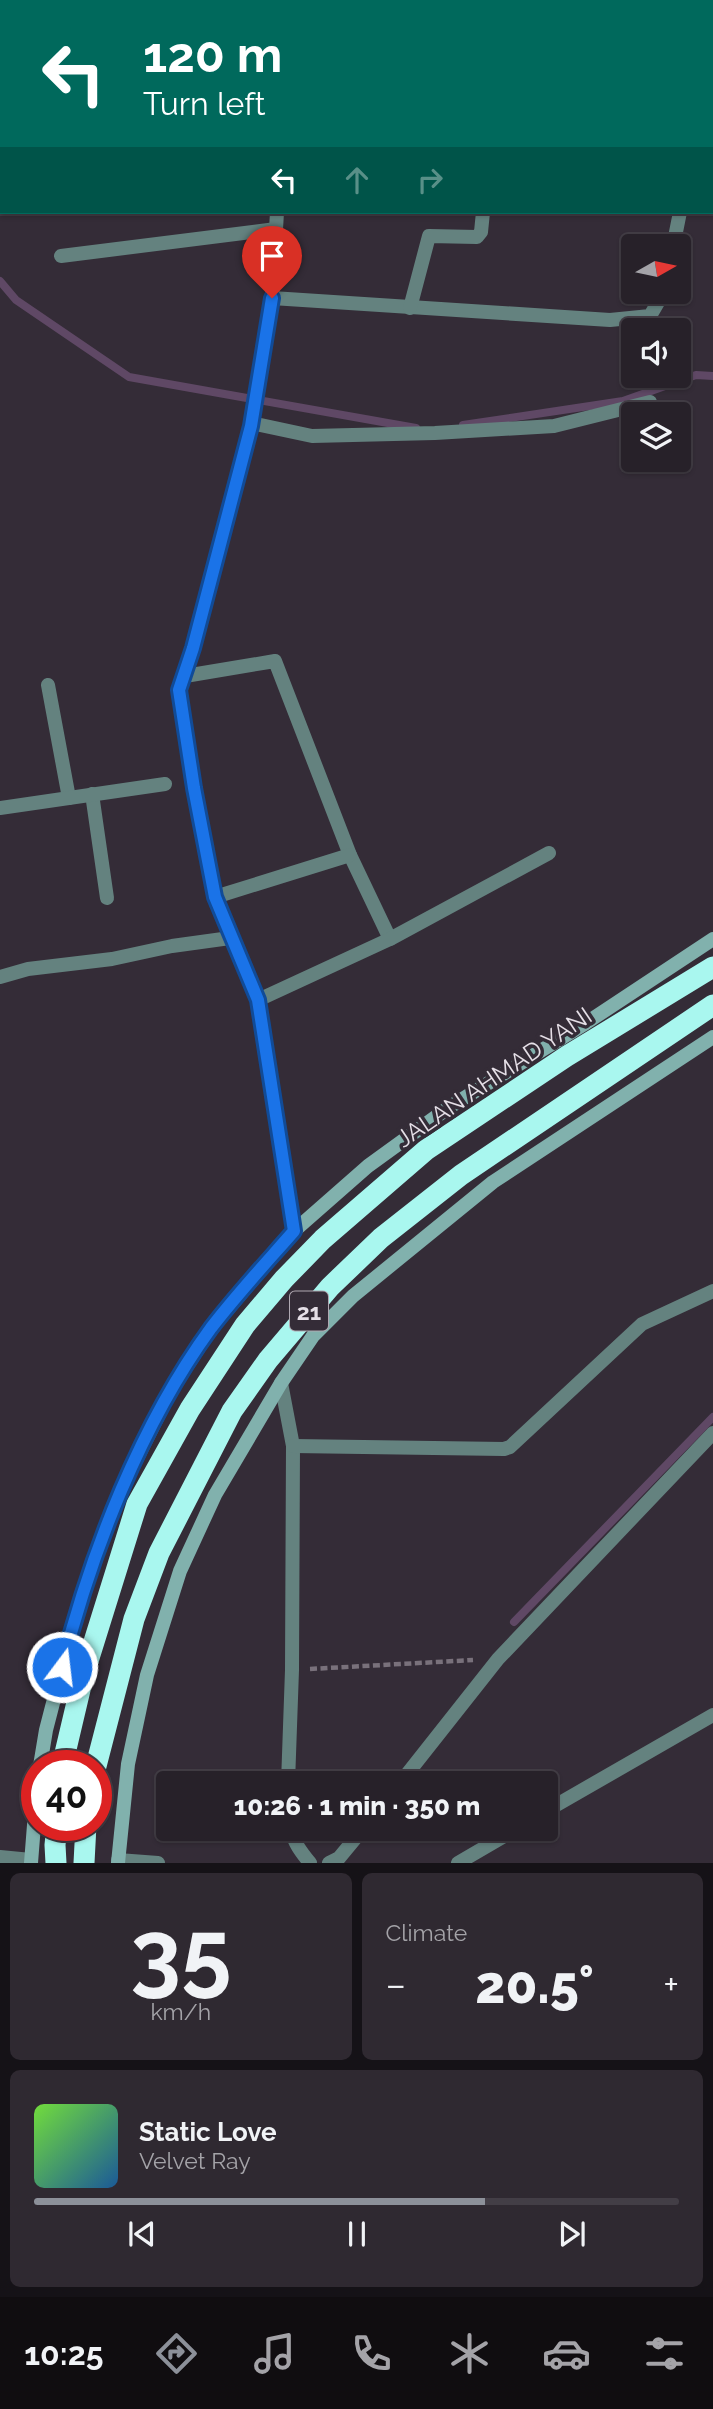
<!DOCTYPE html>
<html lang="en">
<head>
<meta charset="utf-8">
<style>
	body { margin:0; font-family:Raleway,sans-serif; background:#2f2931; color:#f1f3f6; height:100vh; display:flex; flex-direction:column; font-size:26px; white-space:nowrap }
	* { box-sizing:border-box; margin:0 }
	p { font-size:23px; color:#a4a3a8 }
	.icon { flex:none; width:38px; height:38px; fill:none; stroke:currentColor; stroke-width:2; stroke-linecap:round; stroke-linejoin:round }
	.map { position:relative; height:1863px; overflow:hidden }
	.panel { display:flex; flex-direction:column; gap:10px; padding:10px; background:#151217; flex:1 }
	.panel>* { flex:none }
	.banner { position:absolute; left:0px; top:0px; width:714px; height:214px; box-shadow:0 2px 5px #0004,0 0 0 2px #433e46; background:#00695c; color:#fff; overflow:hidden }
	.needle { width:46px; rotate:81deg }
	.controls { position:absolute; left:621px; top:234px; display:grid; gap:14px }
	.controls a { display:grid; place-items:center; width:70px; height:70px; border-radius:7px; background:#272129; box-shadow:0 2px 5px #0004,0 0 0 2px #433e46; font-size:35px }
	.speed { position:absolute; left:21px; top:1750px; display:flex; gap:14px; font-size:35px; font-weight:700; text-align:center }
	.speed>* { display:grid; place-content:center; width:91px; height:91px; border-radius:50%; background:#272129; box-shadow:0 2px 5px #0004,0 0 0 2px #433e46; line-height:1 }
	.speed .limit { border:10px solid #d22; background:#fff; color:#111 }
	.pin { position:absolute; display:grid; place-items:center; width:60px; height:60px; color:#fff; margin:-72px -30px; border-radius:50% 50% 50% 0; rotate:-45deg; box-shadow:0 0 7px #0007 }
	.pin .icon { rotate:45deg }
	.me { position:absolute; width:77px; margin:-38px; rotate:15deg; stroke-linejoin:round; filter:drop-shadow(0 0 5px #0008) }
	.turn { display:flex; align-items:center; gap:24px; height:147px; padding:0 28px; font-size:32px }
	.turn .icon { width:91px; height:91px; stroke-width:2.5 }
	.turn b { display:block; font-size:49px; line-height:60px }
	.lanes { display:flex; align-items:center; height:66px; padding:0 28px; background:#0003; justify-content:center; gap:35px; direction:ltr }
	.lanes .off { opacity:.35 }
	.big { font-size:52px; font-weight:800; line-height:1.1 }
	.panel .widget { flex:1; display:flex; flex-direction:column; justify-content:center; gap:10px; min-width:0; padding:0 24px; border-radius:10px; background:#2f2931 }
	.panel .dial { align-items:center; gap:0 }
	.dial b { font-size:91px; line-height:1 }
	.song { display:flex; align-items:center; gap:21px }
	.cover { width:84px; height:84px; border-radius:10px; background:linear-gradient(135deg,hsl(100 70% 55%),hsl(210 70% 35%)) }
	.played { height:7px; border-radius:4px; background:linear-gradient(90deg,#8c9099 70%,#433e46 70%) }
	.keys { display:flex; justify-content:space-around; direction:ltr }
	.heat { display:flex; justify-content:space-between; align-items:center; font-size:38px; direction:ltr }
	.panel .tiles { flex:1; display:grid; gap:10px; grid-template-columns:1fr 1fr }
	.widget:last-child { grid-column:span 2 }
	.trip { position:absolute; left:156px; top:1771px; width:402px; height:70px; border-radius:7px; background:#272129; box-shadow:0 2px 5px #0004,0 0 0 2px #433e46; font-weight:800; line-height:70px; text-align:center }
	.tabs { display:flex; height:112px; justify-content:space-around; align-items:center; background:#100d10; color:#a4a3a8 }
	.tabs .icon { width:49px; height:49px }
	.tabs .current { color:#8c9099 }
	.tabs b { font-size:32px; color:#f1f3f6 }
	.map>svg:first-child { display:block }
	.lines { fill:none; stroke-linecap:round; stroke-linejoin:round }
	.stream { stroke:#5f4865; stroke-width:8 }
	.path { stroke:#79717b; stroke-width:4.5; stroke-dasharray:7 3.5; stroke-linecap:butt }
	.lane { stroke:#64827f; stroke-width:14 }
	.street { stroke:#64827f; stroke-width:14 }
	.secondary { stroke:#81b1ad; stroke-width:14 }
	.highway { stroke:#a9f7ef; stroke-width:21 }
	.route-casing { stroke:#114b97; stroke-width:18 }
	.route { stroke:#1a73e8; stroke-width:12 }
	.labels { text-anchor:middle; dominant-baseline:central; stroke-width:7; stroke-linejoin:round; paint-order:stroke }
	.shield { fill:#342c37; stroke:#b0a9b2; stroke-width:2 }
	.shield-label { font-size:23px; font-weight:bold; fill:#e5dfe7 }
	.street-label { font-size:24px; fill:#e5dfe7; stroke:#342c37 }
</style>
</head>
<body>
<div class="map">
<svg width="713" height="1863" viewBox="0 0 713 1863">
	<rect width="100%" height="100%" fill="#342c37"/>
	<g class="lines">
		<g class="stream">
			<path d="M 0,281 L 16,300 L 129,377 L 416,428"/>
			<path d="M 463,425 L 623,401 L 696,375 L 713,376"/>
			<path d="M 514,1622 L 713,1417"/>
		</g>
		<path class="path" d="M 310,1669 L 473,1660"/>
		<path class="lane" d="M 251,423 L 312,436 L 435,433 L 554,426 L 650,402"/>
		<g class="street">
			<path d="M 289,2 L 289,0"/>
			<path d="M 502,2 L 502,0"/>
			<path d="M 712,56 L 713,52"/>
			<path d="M 0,95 L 2,95"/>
			<path d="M 277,212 L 272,298 L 610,320 L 650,316 L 664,292"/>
			<path d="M 673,247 L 680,212"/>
			<path d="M 61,256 L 276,229"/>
			<path d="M 272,298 L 251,426 L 193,648 L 179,689 L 194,787 L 215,897 L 258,1000 L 294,1231"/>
			<path d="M 410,308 L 429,236 L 477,237 L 481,232 L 483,212"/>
			<path d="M 185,676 L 275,661 L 350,855 L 390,939"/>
			<path d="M 48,685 L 69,798"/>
			<path d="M 92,794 L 107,898"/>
			<path d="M 0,808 L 165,784"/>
			<path d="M 215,897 L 350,855"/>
			<path d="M 0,977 L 28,969 L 112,959 L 172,946 L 230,938"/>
			<path d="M 258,1000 L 390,939 L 549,853"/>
			<path d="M 281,1383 L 293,1446 L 292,1670 L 288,1783"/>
			<path d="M 293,1446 L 504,1449 L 510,1447 L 642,1324 L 713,1291"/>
			<path d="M 400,1783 L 498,1659 L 713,1433"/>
			<path d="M 546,1811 L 713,1715"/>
			<path d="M 291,1829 C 294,1843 301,1852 310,1863"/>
			<path d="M 0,1857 L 31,1860"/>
			<path d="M 118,1860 L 158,1863"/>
			<path d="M 329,1863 L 339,1858 L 363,1829"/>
			<path d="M 458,1863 L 516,1829"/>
		</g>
		<g class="secondary">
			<path d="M 40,1766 L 46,1730 L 68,1645 L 92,1564 L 127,1478 L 170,1392 L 211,1329 L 294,1231 L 368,1166 L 448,1108 L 586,1023 L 713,939"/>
			<path d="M 31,1863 L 37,1787"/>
			<path d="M 118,1863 L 128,1764 L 147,1675 L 180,1571 L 215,1495 L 281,1383 L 313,1336 L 353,1296 L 493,1182 L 713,1037"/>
		</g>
		<g class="highway">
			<path d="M 62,1766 L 83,1677 L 137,1504 L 190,1409 L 245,1325 L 284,1279 L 323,1239 L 426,1150 L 567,1056 L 713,967"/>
			<path d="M 96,1766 L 134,1619 L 159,1553 L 232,1411 L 268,1360 L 330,1287 L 381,1238 L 461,1175 L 713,1005"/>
			<path d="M 56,1863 L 55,1845 L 57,1825"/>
			<path d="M 84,1863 L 86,1825"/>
		</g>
	</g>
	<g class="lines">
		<defs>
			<path id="route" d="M 62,1667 C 91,1552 141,1424 211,1328 C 237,1294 266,1263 294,1231 L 258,1000 L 215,897 L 194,788 L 179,690 L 193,648 L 251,426 L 272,298"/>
		</defs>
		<use href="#route" class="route-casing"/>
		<use href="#route" class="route"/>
	</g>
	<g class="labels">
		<rect class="shield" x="290" y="1291.5" width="38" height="39" rx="5"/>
		<g class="shield-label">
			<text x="309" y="1311">21</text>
		</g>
		<g class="street-label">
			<text transform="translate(494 1077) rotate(-34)">JALAN AHMAD YANI</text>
		</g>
	</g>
</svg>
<div class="controls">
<a><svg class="needle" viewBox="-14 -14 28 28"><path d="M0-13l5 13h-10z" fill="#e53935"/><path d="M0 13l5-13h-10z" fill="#a4a3a8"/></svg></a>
<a><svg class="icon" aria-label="sound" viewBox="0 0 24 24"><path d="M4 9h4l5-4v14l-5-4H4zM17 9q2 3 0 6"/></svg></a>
<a><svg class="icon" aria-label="layers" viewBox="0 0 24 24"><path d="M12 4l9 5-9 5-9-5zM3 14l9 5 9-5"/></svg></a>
</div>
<div class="speed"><div class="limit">40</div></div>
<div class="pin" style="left:272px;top:298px;background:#d93025"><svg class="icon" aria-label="arrive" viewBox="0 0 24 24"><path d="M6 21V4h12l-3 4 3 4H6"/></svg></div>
<svg class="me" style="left:62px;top:1667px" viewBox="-20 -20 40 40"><circle r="17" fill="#1a73e8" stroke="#fff" stroke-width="3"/><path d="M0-11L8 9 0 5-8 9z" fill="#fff"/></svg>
<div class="trip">10:26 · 1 min · 350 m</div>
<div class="banner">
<div class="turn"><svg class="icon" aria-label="left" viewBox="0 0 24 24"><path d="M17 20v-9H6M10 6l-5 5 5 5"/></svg><div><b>120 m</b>Turn left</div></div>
<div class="lanes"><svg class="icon" aria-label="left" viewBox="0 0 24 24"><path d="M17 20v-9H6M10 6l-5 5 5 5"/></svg><svg class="icon off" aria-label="ahead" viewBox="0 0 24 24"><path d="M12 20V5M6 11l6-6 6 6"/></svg><svg class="icon off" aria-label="right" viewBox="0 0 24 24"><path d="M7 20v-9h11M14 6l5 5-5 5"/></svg></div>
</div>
</div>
<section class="panel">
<div class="tiles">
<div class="widget dial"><b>35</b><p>km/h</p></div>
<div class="widget"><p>Climate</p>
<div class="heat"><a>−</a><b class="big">20.5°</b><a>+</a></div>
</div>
<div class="widget">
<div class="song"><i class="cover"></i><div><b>Static Love</b><p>Velvet Ray</p></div></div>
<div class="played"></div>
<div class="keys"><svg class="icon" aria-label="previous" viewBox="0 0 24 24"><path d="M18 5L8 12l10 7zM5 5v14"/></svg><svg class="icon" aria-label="pause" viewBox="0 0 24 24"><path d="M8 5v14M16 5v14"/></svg><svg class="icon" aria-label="next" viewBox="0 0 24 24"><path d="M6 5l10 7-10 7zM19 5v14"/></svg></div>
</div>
</div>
</section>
<nav class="tabs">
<b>10:25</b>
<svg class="icon current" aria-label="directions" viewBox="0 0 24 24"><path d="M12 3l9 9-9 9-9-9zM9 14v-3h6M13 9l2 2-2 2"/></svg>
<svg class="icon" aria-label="music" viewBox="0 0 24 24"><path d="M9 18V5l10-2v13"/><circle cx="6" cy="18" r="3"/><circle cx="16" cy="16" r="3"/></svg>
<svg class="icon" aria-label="phone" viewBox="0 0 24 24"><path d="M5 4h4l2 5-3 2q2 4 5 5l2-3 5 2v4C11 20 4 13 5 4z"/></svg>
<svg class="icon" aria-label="climate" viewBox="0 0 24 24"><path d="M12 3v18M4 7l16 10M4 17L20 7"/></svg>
<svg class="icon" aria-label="car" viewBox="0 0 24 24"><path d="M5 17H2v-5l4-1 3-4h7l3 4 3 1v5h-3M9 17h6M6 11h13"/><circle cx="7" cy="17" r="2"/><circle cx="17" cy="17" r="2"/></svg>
<svg class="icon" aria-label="filters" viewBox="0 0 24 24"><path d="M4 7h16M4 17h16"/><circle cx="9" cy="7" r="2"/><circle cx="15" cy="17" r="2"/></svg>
</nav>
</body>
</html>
